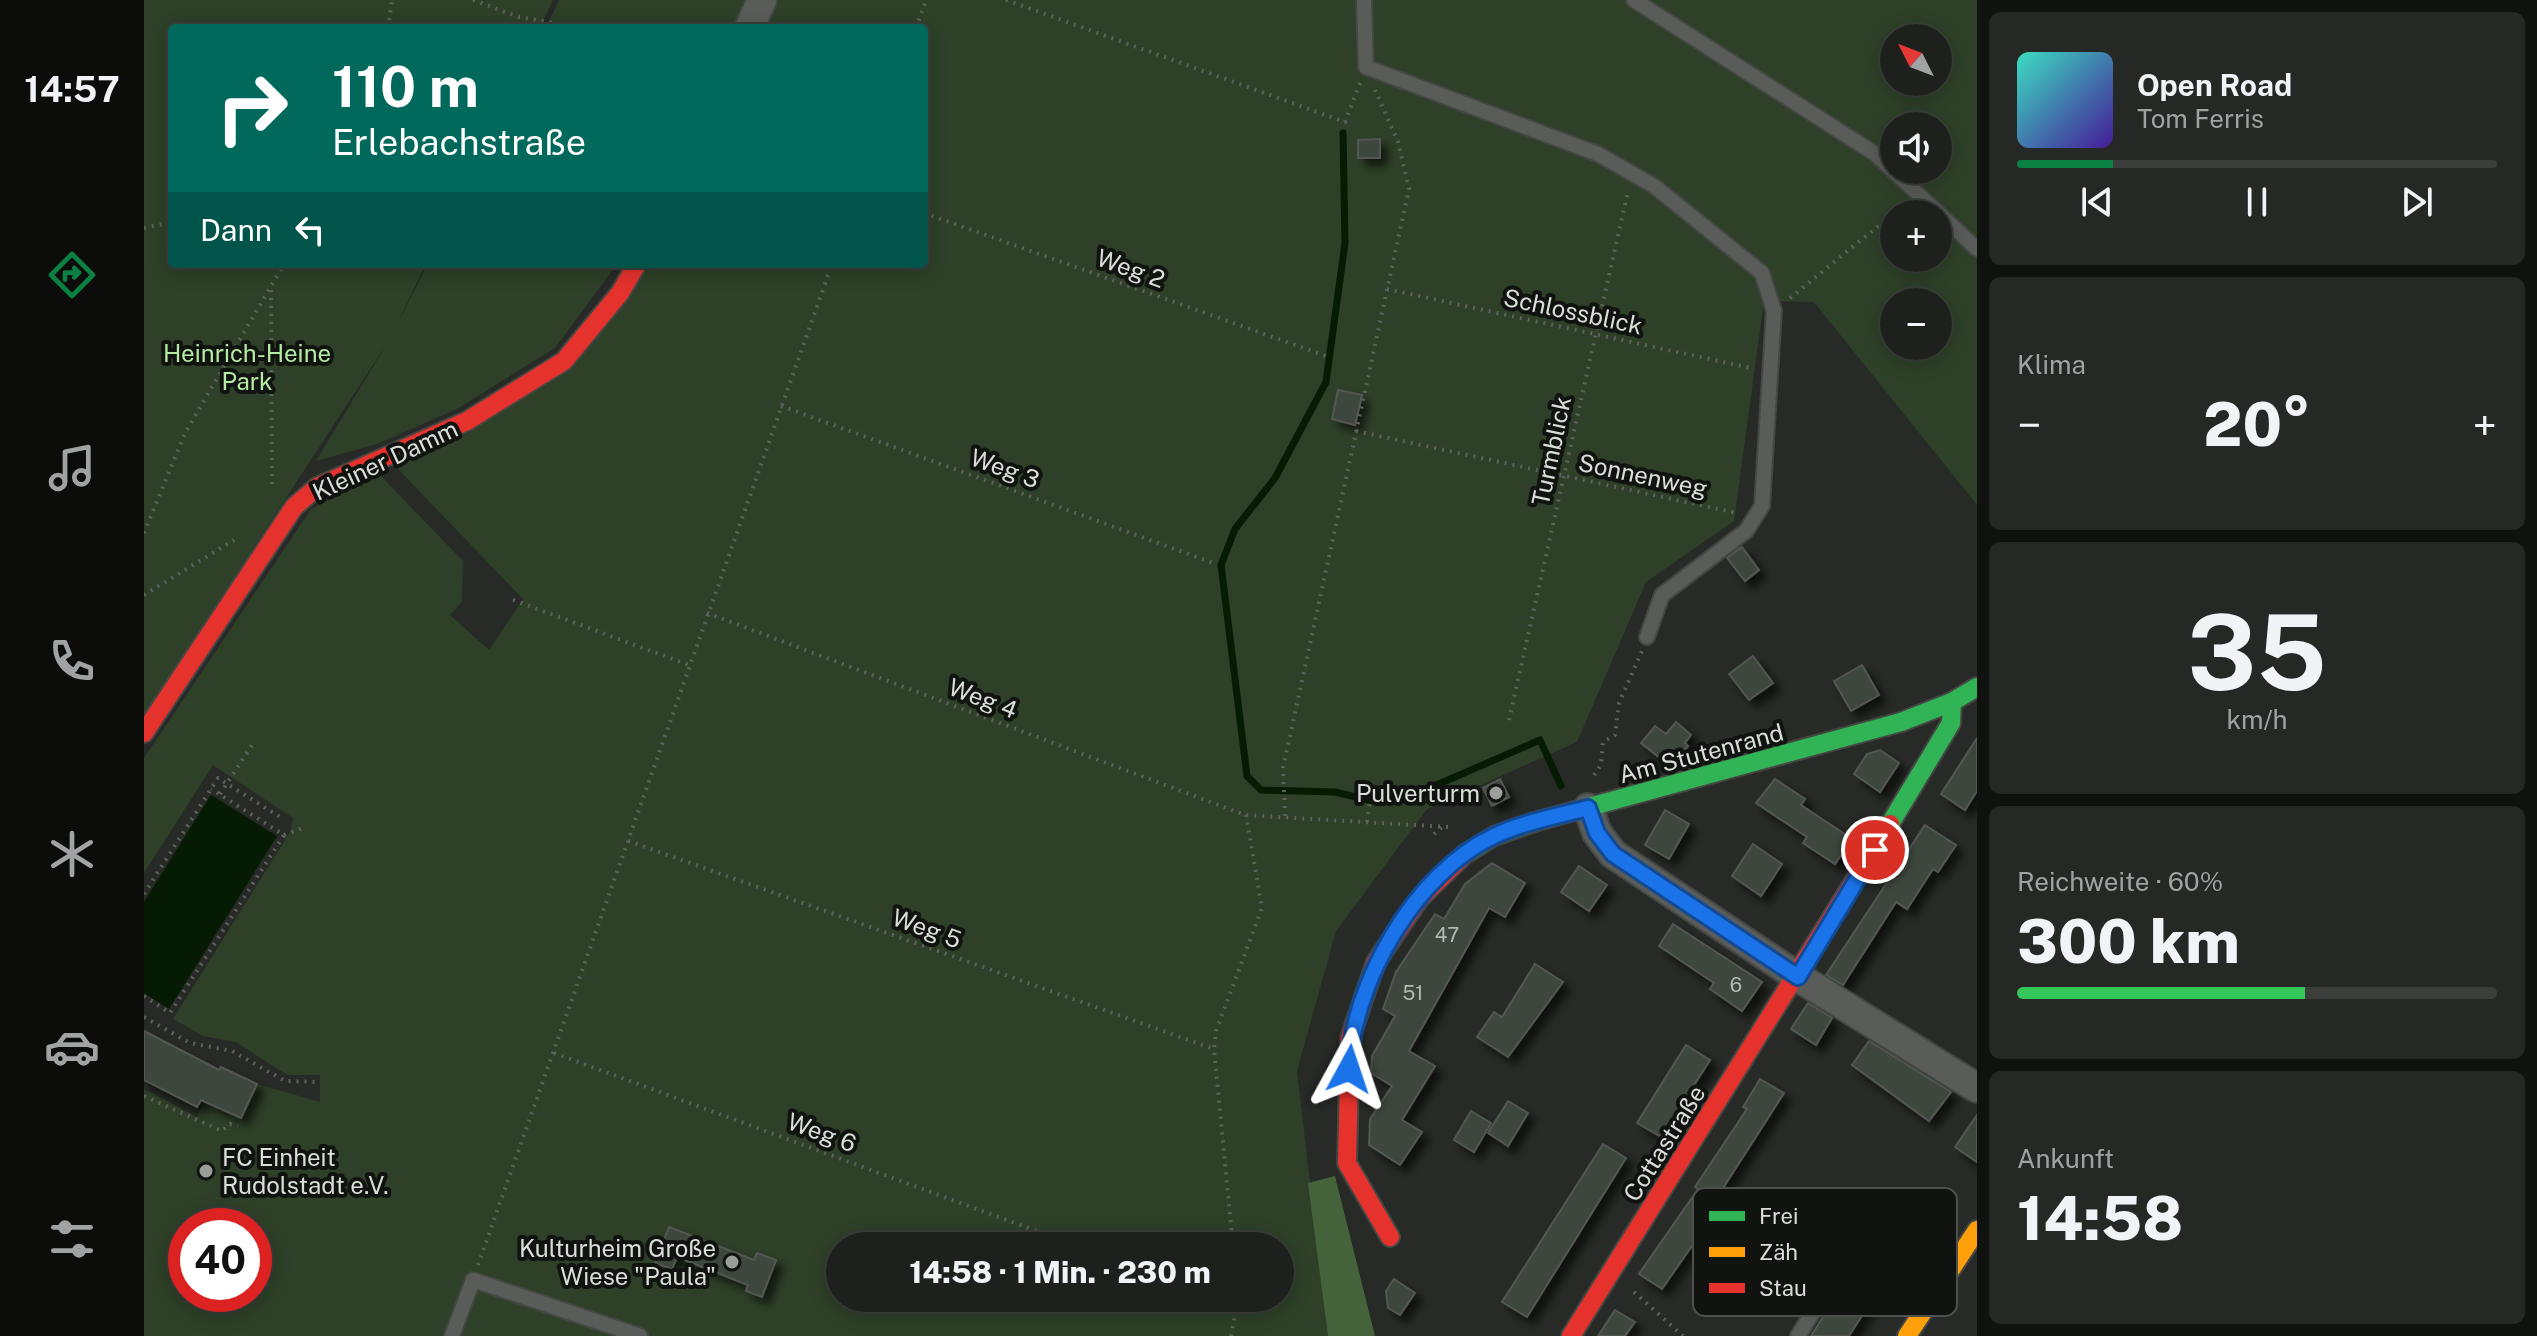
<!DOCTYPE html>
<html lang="de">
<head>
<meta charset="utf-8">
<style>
	body { margin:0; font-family:"Public Sans",sans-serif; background:#252825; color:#f1f3f6; height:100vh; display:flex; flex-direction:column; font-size:30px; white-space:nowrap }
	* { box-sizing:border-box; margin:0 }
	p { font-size:26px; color:#a0a3a3 }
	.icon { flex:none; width:44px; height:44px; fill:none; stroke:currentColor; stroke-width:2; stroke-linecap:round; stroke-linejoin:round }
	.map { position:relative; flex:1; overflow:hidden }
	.panel { display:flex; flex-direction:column; gap:12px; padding:12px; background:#10120f; width:560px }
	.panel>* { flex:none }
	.guide { position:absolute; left:24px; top:24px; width:760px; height:244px; border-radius:8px; box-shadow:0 4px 20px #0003,0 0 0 2px #3b3e3b; background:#00695c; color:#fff; overflow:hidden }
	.needle { width:52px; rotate:312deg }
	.tools { position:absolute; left:1736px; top:24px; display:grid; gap:16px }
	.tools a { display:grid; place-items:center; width:72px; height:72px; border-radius:50%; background:#1d201c; box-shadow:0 4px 20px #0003,0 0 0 2px #3b3e3b; font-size:40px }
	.speed { position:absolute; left:24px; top:1208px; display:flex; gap:16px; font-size:40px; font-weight:700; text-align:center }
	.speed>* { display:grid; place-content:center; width:104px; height:104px; border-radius:50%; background:#1d201c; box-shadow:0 4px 20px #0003,0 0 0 2px #3b3e3b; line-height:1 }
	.speed .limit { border:12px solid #d22; background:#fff; color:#111 }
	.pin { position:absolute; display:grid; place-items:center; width:68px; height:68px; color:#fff; margin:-34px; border:4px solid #fff; border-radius:50%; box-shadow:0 2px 8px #0007 }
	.me { position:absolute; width:88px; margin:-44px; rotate:5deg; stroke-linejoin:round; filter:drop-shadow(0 0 6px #0008) }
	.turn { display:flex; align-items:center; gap:28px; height:168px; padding:0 32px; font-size:36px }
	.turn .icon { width:104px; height:104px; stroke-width:2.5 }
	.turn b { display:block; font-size:56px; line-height:68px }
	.then { display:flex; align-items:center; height:76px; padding:0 32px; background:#0003; gap:16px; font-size:30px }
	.big { font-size:60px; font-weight:800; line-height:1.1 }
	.panel .tile { flex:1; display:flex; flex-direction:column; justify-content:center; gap:12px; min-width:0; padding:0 28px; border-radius:12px; background:#252825 }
	.panel .dial { align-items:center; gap:0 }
	.dial b { font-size:104px; line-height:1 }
	.song { display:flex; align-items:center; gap:24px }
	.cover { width:96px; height:96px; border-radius:12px; background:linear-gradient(135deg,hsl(170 70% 55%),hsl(260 70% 35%)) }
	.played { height:8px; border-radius:4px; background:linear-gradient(90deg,#0b8043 20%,#3b3e3b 20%) }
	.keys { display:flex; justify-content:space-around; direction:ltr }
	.heat { display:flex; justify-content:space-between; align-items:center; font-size:44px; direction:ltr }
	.charge { height:12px; border-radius:6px; background:linear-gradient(90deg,#34c759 60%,#3b3e3b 0) }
	.trip { position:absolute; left:682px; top:1232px; width:468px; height:80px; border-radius:40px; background:#1d201c; box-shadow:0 4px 20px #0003,0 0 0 2px #3b3e3b; font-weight:800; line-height:80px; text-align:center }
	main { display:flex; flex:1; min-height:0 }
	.dock { display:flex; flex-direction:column; width:144px; justify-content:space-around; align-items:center; background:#0c0d0b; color:#a0a3a3 }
	.dock .icon { width:56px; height:56px }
	.dock .active { color:#0b8043 }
	.dock b { font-size:36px; color:#f1f3f6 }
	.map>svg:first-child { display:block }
	.green { fill:#2e4028; fill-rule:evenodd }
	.forest { fill:#45633b }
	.water { fill:#061b03 }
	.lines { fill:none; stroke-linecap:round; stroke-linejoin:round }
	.stream { stroke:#061b03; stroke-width:7 }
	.building { fill:#3e463c; stroke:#545753; stroke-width:2; filter:url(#shadow) }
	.lane-casing { stroke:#444743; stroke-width:18 }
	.street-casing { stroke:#444743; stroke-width:32 }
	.fast-casing { stroke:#444743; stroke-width:22 }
	.slow-casing { stroke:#444743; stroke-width:22 }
	.jam-casing { stroke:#444743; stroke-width:22 }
	.path { stroke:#5f615e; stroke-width:4; stroke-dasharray:2 6; stroke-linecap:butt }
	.lane { stroke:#5a5c59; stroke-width:14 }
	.street { stroke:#5a5c59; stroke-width:28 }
	.fast { stroke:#30b455; stroke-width:18 }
	.slow { stroke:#ff9f0a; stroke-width:18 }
	.jam { stroke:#e5322d; stroke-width:18 }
	.route-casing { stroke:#114b97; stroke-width:20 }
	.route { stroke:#1a73e8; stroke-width:14 }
	.poi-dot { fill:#9b9f9a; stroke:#111310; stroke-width:3 }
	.labels { text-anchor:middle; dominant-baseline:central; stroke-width:8; stroke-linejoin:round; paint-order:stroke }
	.number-label { font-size:20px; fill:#b3b8b2 }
	.street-label { font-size:24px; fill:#daded9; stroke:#111310 }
	.park-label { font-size:24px; fill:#b4eaa2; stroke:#111310 }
	.poi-label { font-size:24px; fill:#daded9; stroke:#111310; text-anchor:end }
	.key { fill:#111310; stroke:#4d504c; stroke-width:2 }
	.key-label { font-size:22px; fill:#daded9 }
</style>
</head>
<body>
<main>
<nav class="dock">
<b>14:57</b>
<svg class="icon active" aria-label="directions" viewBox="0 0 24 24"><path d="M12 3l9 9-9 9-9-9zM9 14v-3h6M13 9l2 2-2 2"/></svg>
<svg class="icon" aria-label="music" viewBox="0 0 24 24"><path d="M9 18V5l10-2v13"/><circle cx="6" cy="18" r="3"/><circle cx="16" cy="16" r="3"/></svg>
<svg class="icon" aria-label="phone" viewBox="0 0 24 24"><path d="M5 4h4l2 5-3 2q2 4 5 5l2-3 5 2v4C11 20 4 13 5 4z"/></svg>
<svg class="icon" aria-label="climate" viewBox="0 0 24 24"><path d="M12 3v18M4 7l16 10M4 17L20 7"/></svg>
<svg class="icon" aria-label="car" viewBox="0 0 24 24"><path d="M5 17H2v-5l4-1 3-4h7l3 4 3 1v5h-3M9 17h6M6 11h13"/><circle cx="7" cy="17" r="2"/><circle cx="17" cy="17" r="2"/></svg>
<svg class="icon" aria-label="filters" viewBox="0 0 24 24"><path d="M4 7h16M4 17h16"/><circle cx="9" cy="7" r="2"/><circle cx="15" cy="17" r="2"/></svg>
</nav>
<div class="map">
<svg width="1833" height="1336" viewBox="0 0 1833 1336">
	<defs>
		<filter id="shadow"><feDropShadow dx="7" dy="7" stdDeviation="4" flood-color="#0009"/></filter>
	</defs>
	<rect width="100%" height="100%" fill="#272a26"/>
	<g class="green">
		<path d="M 0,0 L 409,0 L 396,28 L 28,28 L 28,264 L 282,264 L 250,330 L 284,264 L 473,264 L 411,348 L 313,409 L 233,444 L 172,461 L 244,342 L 0,715 Z"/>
		<path d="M 415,0 L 609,0 L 596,28 L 402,28 Z"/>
		<path d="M 632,0 L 1833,0 L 1833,505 L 1670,302 L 1620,301 L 1590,521 L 1502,582 L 1433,742 L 1283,809 L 1192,931 L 1153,1071 L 1184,1336 L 0,1336 L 0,1089 L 53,1117 L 77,1067 L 113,1084 L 176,1102 L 176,1075 L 143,1075 L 92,1042 L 59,1036 L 29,1019 L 146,832 L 149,818 L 69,765 L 0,873 L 0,758 L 167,509 L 235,474 L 319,561 L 318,602 L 306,615 L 345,650 L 379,599 L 249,464 L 326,432 L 510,264 L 780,264 L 780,28 L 619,28 ZM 1750,38 L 1794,38 L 1794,82 L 1750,82 ZM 1750,126 L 1794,126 L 1794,170 L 1750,170 ZM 1750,214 L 1794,214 L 1794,258 L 1750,258 ZM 1750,302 L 1794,302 L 1794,346 L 1750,346 ZM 42,1226 L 110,1226 L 110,1294 L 42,1294 ZM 696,1246 L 1136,1246 L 1136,1298 L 696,1298 Z"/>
	</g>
	<path class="forest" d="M 1191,1176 L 1231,1336 L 1184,1336 L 1164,1183 Z"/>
	<path class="water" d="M 67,795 L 133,836 L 25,1009 L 0,993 L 0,902 Z"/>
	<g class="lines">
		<path class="stream" d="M 1199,133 L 1201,243 L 1182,382 L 1131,478 L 1091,529 L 1077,565 L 1103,776 L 1117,790 L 1191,792 L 1233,802 L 1258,800 L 1396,740 L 1417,786"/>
	</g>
	<g class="building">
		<path d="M 1236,139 L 1236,158 L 1214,158 L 1214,140 Z"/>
		<path d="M 1194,390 L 1218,395 L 1211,425 L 1188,419 Z"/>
		<path d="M 1598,547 L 1615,570 L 1601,581 L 1583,558 Z"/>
		<path d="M 1609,656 L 1629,683 L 1605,700 L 1585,674 Z"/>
		<path d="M 1718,665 L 1735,695 L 1707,711 L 1690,681 Z"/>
		<path d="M 1532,722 L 1547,735 L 1541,743 L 1544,746 L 1532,761 L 1525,757 L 1521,762 L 1497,743 L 1511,726 L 1522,734 Z"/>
		<path d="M 1833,738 L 1833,791 L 1821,810 L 1797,794 Z"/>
		<path d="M 1736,750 L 1755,763 L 1736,792 L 1710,774 L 1723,754 Z"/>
		<path d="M 1356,779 L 1365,797 L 1348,806 L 1339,788 Z"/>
		<path d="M 1631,779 L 1661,799 L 1657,805 L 1708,839 L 1691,864 L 1659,843 L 1663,837 L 1612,803 Z"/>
		<path d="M 1521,810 L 1545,824 L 1525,859 L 1501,845 Z"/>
		<path d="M 1781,825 L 1812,845 L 1794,872 L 1789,869 L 1763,909 L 1752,902 L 1699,985 L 1682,975 Z"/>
		<path d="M 1609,844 L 1638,864 L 1617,896 L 1588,876 Z"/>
		<path d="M 1348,863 L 1381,883 L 1361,917 L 1345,908 L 1265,1051 L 1291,1066 L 1258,1120 L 1278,1132 L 1256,1165 L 1225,1145 L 1226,1119 L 1248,1086 L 1227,1073 L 1228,1056 L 1251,1016 L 1239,1009 L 1252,972 L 1291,914 L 1300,919 L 1321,884 Z"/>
		<path d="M 1435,866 L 1463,885 L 1445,911 L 1417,892 Z"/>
		<path d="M 1529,924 L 1618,982 L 1598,1011 L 1566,989 L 1570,983 L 1515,946 Z"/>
		<path d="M 1391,964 L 1419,982 L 1364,1057 L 1333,1037 L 1350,1012 L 1358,1017 Z"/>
		<path d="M 1664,1003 L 1688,1018 L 1672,1045 L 1647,1029 Z"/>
		<path d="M 0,1031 L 75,1070 L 77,1067 L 113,1084 L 97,1118 L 57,1100 L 53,1107 L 0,1080 Z"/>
		<path d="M 1725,1041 L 1807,1092 L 1785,1121 L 1708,1065 Z"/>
		<path d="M 1542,1045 L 1566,1060 L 1517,1137 L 1493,1123 Z"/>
		<path d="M 1616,1079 L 1640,1093 L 1563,1213 L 1568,1217 L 1518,1289 L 1495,1274 L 1554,1189 L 1551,1187 L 1603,1109 L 1599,1107 Z"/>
		<path d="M 1364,1101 L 1384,1113 L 1364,1146 L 1344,1133 Z"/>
		<path d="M 1327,1111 L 1347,1123 L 1330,1152 L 1310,1140 Z"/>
		<path d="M 1833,1115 L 1833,1162 L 1811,1147 Z"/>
		<path d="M 1459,1144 L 1482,1158 L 1383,1317 L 1358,1302 Z"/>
		<path d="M 525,1227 L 610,1260 L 613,1253 L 632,1260 L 618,1297 L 602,1291 L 604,1285 L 533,1257 L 528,1269 L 511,1263 Z"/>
		<path d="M 1727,1241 L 1754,1259 L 1705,1336 L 1667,1336 Z"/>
		<path d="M 1250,1279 L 1271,1293 L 1256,1315 L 1244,1308 L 1242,1291 Z"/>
		<path d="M 1471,1310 L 1491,1322 L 1481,1336 L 1454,1336 Z"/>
	</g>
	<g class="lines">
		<defs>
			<g id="lane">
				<path d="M 1220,0 L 1222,67 L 1454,154 L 1510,186 L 1618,273 L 1630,311 L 1618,506 L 1602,531 L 1518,595 L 1503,637"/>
				<path d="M 1490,0 L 1730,153 L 1833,249"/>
				<path d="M 308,1336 L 329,1280 L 496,1336"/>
				<path d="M 1654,1336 L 1725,1222 L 1802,1277"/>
			</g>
			<g id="street">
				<path d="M 605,28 L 618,0"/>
				<path d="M 1444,808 L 1453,833 L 1469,854 L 1654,977 L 1833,1088"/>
			</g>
			<g id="fast">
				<path d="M 1746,824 L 1807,723 L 1808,702 L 1833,687"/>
				<path d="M 1321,854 L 1350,836 L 1390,822 L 1757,722 L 1808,702"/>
			</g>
			<path id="slow" d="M 1763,1336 L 1833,1230"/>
			<g id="jam">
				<path d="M 0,733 L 150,507 L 173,487 L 323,421 L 420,361 L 476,293 L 493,264"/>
				<path d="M 1246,1237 L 1203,1163 L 1206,1038 L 1232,962 L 1275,899 L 1321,854"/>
				<path d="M 1427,1336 L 1746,824"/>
			</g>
		</defs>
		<use href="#lane" class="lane-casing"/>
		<use href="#street" class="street-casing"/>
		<use href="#fast" class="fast-casing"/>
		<use href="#slow" class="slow-casing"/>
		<use href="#jam" class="jam-casing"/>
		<g class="path">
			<path d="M 329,0 L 375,17 L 415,24"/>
			<path d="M 862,0 L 1201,122 L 1216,83"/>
			<path d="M 244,28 L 248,0"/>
			<path d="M 772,28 L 782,0"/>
			<path d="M 780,213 L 1182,356"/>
			<path d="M 0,228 L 28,222"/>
			<path d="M 1243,289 L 1607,368"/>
			<path d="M 127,290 L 128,486"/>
			<path d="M 1646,298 L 1760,205"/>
			<path d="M 637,406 L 1072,564"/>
			<path d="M 1212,431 L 1593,513"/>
			<path d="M 0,533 L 41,433 L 140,264"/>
			<path d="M 0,595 L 90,540"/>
			<path d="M 369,600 L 545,665"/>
			<path d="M 563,613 L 1101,815 L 1304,827"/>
			<path d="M 1365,720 L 1484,191"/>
			<path d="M 1450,775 L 1457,765 L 1459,742 L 1471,735 L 1475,703 L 1498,651"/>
			<path d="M 76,794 L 110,742"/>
			<path d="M 1141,816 L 1139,768 L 1265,189 L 1254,142 L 1231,90"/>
			<path d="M 1223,822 L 1227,794"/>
			<path d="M 1290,834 L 1298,827"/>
			<path d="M 140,835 L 159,828"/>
			<path d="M 484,841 L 1070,1049"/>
			<path d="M 0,894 L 74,778 L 139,819"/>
			<path d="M 0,996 L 26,1013 L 140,835 L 67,789"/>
			<path d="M 0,1017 L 46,1043 L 88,1051 L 141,1081 L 173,1082"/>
			<path d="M 410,1053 L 933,1246"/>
			<path d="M 0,1096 L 78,1131 L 86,1124 L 94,1126"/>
			<path d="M 1089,1246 L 1070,1049 L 1072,1031 L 1118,908 L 1102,815"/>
			<path d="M 334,1265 L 688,264"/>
			<path d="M 1490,1292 L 1539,1336"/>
			<path d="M 1074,1298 L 1094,1303"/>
			<path d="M 1087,1336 L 1094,1298"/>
		</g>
		<use href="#lane" class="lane"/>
		<use href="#street" class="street"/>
		<use href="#fast" class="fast"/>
		<use href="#slow" class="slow"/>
		<use href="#jam" class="jam"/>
	</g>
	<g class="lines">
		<defs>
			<path id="route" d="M 1205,1069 C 1208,984 1271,873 1350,836 C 1380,822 1413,816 1444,808 L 1453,833 L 1469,854 L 1654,977 L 1731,850"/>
		</defs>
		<use href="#route" class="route-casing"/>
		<use href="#route" class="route"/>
	</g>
	<g class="poi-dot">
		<circle cx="1352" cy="793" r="8"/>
		<circle cx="62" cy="1171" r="8"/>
		<circle cx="588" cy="1262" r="8"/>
	</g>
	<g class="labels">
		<g class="number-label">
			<text x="1303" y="935">47</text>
			<text x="1592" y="985">6</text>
			<text x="1269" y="993">51</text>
		</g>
		<g class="street-label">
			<text transform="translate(987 268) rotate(20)">Weg 2</text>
			<text transform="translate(1429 311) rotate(12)">Schlossblick</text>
			<text transform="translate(1407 451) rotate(-78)">Turmblick</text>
			<text transform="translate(241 460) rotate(-25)">Kleiner Damm</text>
			<text transform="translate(861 468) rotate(20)">Weg 3</text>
			<text transform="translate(1499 475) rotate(12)">Sonnenweg</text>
			<text transform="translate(839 698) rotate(21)">Weg 4</text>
			<text transform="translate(1557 753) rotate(-15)">Am Stutenrand</text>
			<text transform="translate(783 928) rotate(20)">Weg 5</text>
			<text transform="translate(678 1132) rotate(20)">Weg 6</text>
			<text transform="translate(1520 1143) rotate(-58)">Cottastraße</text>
		</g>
		<g class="park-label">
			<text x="103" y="353">Heinrich-Heine<tspan x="103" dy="28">Park</tspan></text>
		</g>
		<g class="poi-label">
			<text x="1336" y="793">Pulverturm</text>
			<text x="78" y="1157" text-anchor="start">FC Einheit<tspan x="78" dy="28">Rudolstadt e.V.</tspan></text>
			<text x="572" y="1248">Kulturheim Große<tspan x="572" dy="28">Wiese "Paula"</tspan></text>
		</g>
	</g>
	<rect x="1549" y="1188" width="264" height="128" rx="12" class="key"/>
	<rect x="1565" y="1211" width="36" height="10" fill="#30b455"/>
	<rect x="1565" y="1247" width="36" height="10" fill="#ff9f0a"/>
	<rect x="1565" y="1283" width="36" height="10" fill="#e5322d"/>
	<g class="key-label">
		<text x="1615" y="1224">Frei</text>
		<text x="1615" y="1260">Zäh</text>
		<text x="1615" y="1296">Stau</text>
	</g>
</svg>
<div class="tools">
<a><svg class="needle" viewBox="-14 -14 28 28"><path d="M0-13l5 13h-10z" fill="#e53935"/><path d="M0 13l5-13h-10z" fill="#a0a3a3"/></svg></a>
<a><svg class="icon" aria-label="sound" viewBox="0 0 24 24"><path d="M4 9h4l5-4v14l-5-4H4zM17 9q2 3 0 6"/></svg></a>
<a>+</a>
<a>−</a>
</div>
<div class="speed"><div class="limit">40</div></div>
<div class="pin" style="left:1731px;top:850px;background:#d93025"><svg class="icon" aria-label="arrive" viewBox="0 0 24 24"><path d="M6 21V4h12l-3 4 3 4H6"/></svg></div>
<svg class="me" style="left:1205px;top:1069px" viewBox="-20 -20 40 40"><path d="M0-17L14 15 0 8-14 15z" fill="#1a73e8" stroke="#fff" stroke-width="4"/></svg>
<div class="trip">14:58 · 1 Min. · 230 m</div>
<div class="guide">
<div class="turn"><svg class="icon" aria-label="right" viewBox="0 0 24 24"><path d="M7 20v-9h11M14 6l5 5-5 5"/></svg><div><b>110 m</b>Erlebachstraße</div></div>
<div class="then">Dann<svg class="icon" aria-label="left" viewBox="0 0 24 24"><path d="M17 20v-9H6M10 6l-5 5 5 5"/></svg></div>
</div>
</div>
<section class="panel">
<div class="tile">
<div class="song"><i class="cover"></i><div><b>Open Road</b><p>Tom Ferris</p></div></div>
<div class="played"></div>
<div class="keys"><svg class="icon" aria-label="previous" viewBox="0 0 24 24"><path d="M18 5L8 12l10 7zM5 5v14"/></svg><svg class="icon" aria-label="pause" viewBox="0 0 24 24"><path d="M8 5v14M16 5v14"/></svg><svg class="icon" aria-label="next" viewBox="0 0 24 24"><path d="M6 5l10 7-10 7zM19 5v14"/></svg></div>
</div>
<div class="tile"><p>Klima</p>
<div class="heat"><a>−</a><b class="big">20°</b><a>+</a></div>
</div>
<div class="tile dial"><b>35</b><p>km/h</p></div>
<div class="tile"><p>Reichweite · 60%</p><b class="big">300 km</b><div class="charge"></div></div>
<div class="tile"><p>Ankunft</p><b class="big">14:58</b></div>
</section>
</main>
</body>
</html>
